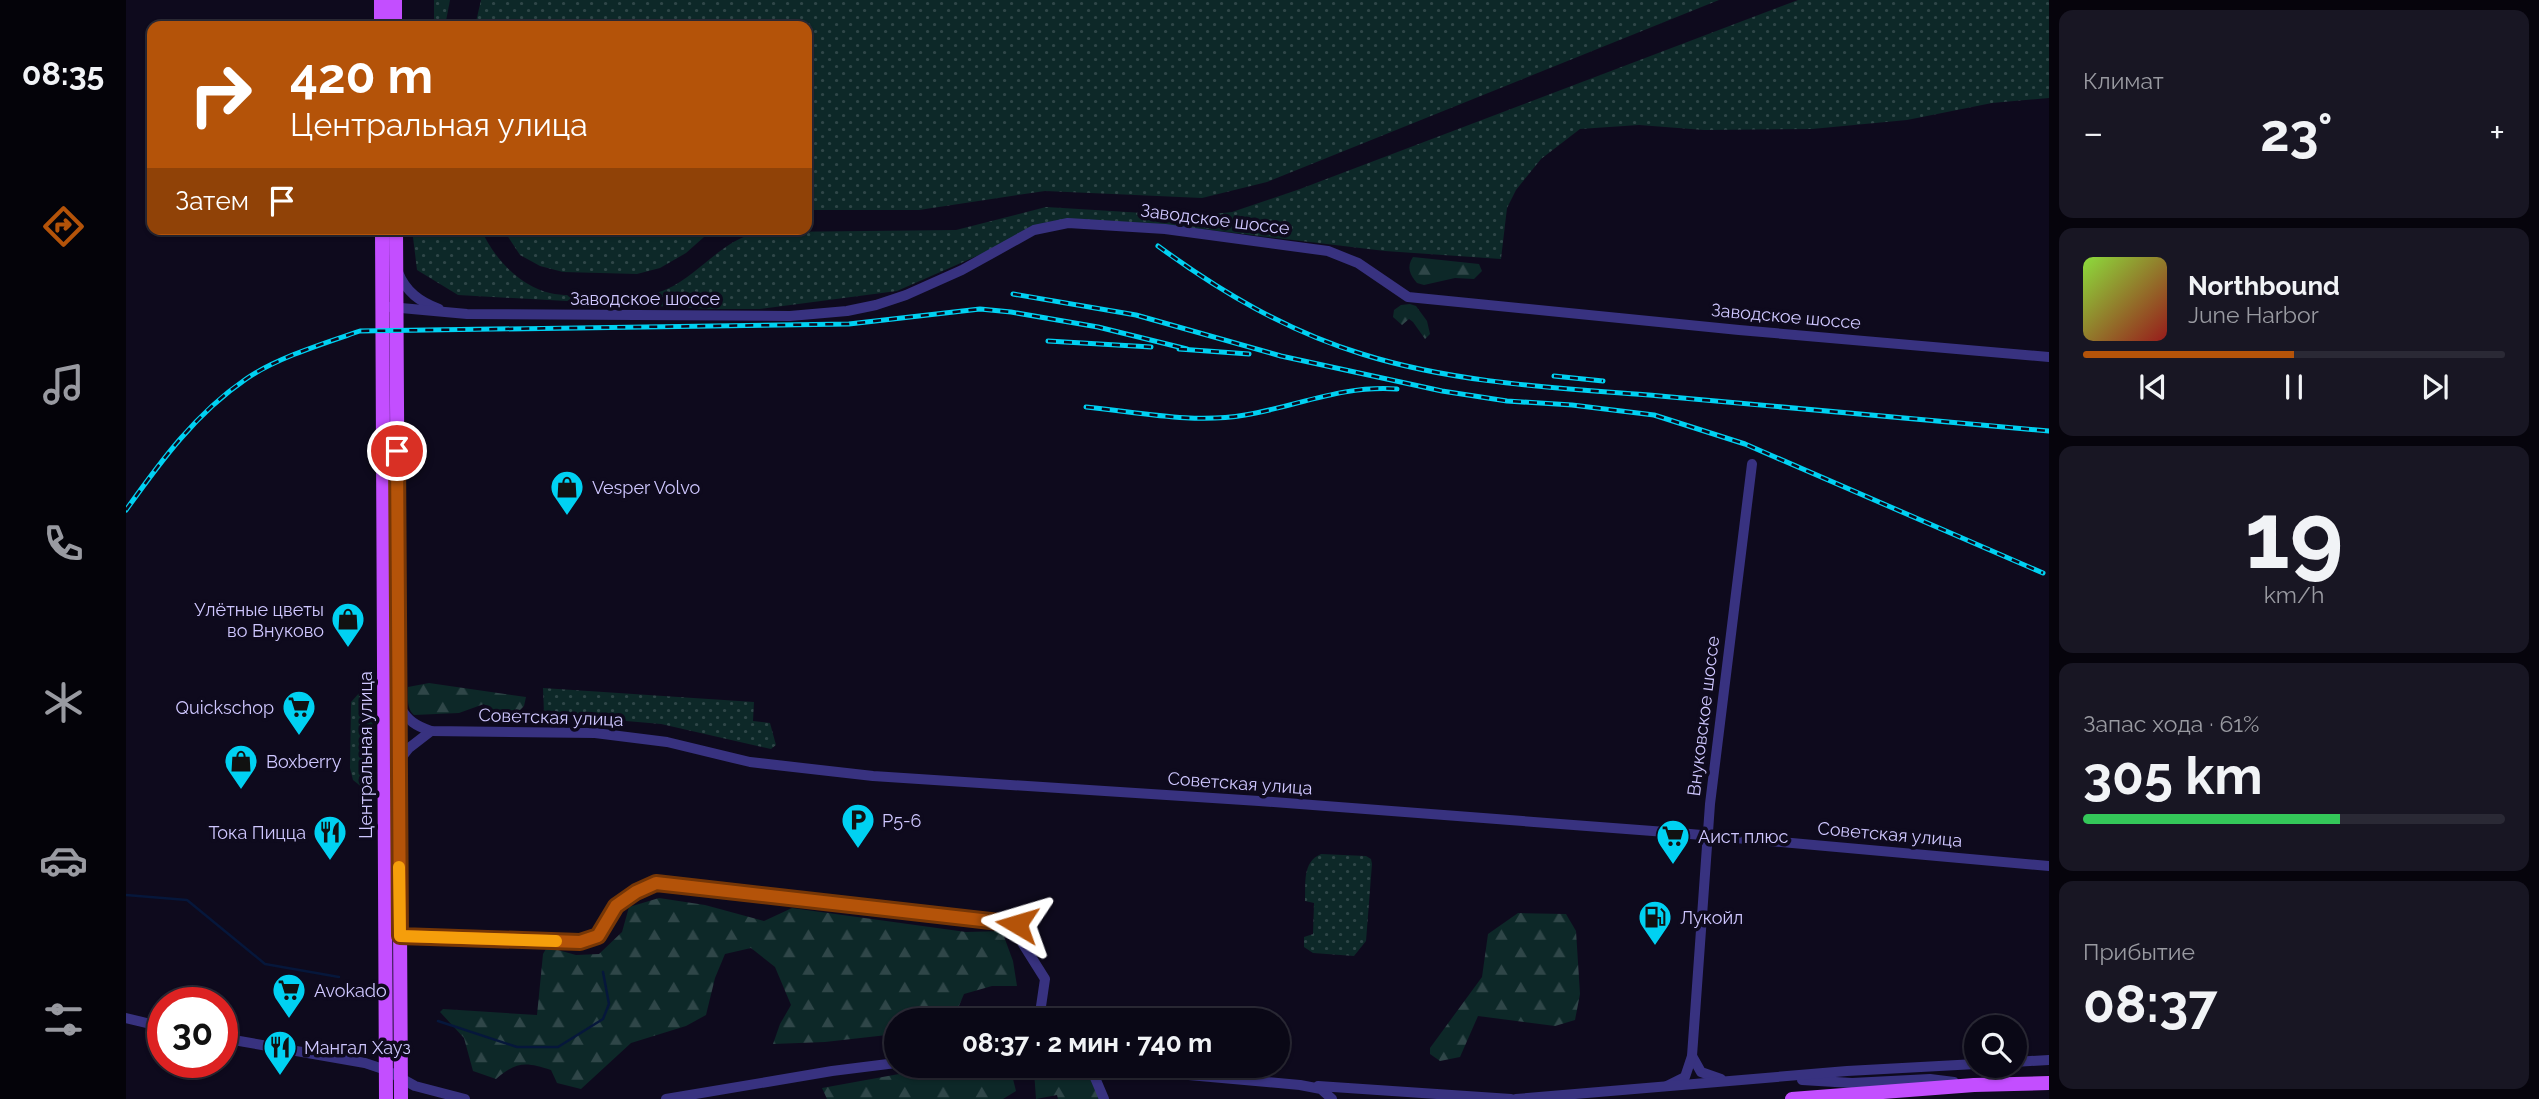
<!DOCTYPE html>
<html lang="ru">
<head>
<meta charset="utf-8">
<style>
	body { margin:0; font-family:Raleway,sans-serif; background:#181623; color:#f1f3f6; height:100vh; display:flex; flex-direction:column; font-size:26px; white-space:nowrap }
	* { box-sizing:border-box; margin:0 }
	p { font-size:23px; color:#999aa1 }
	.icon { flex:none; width:38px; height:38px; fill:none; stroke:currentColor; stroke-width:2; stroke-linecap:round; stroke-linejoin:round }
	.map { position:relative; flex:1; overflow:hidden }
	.drawer { display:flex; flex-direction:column; gap:10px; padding:10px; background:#06040c; width:490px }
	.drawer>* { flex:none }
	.hud { position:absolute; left:21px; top:21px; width:665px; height:214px; border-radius:14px; box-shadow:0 2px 5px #0004,0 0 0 2px #2a2935; background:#b45309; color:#fff; overflow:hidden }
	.controls { position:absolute; left:1838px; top:1015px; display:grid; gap:14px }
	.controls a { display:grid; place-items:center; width:63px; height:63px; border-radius:50%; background:#0a0816; box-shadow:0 2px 5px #0004,0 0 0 2px #2a2935; font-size:35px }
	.speed { position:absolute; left:21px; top:987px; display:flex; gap:14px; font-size:35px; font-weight:700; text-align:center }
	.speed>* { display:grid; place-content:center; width:91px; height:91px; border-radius:50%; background:#0a0816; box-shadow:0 2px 5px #0004,0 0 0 2px #2a2935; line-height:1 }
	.speed .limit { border:10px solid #d22; background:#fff; color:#111 }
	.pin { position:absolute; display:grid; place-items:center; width:60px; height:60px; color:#fff; margin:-30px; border:4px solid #fff; border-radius:50%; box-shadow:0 2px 7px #0007 }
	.me { position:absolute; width:77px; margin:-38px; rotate:277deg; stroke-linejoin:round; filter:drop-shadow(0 0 5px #0008) }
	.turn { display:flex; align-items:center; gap:24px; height:147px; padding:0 28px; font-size:32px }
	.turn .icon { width:91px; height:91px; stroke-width:2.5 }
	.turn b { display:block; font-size:49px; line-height:60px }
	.then { display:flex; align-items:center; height:66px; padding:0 28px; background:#0003; gap:14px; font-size:26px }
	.big { font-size:52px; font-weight:700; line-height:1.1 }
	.drawer .card { flex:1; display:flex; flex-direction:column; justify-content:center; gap:10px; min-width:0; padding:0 24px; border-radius:14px; background:#181623 }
	.drawer .dial { align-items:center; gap:0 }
	.dial b { font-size:91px; line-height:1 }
	.song { display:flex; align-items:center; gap:21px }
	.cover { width:84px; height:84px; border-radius:10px; background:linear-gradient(135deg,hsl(90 70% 55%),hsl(0 70% 35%)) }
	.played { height:7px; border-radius:4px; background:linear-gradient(90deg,#b45309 50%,#2a2935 50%) }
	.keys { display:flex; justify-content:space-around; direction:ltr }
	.heat { display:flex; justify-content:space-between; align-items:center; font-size:38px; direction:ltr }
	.charge { height:10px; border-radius:5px; background:linear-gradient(90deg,#34c759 61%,#2a2935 0) }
	.trip { position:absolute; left:758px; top:1008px; width:406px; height:70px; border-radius:35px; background:#0a0816; box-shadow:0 2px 5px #0004,0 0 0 2px #2a2935; font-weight:700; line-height:70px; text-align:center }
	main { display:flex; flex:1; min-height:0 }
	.menu { display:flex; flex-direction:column; width:126px; justify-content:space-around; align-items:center; background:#040309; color:#999aa1 }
	.menu .icon { width:49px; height:49px }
	.menu .active { color:#b45309 }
	.menu b { font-size:32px; color:#f1f3f6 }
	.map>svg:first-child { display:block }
	.green { fill:url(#green-dots) }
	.forest { fill:url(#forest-firs) }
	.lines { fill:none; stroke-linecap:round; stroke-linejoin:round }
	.stream { stroke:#06173b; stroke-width:2.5 }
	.minor { stroke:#383280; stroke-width:10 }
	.major { stroke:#c34eff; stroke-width:14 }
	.rail-casing { stroke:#00d1f2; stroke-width:5 }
	.rail { stroke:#0e0a1d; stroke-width:2.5; stroke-dasharray:8; stroke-linecap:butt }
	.route-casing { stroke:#753606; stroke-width:18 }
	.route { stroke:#b45309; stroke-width:12 }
	.slow { stroke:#f59e0b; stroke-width:12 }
	.labels { text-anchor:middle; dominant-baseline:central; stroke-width:7; stroke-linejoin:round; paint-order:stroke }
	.street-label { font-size:18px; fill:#cfc7ff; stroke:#0e0a1d }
	.poi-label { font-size:18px; fill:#cfc7ff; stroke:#0e0a1d; text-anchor:start }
</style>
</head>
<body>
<main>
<nav class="menu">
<b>08:35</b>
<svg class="icon active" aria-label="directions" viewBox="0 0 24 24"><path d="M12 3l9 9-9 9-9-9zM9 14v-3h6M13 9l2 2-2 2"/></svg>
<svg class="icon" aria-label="music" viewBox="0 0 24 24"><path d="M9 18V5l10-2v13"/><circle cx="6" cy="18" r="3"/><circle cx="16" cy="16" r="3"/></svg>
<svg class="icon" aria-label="phone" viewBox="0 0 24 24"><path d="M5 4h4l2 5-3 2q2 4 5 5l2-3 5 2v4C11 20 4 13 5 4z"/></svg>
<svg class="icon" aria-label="climate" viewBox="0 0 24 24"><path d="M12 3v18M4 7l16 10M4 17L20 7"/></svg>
<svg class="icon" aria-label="car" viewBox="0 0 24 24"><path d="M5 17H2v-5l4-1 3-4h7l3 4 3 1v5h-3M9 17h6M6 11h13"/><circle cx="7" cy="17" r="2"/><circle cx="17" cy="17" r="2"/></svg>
<svg class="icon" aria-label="filters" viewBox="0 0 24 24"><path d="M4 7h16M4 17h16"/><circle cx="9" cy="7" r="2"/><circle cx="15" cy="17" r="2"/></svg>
</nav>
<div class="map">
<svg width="1923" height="1099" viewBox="0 0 1923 1099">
	<defs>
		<pattern id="green-dots" width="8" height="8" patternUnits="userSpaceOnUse" patternTransform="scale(1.75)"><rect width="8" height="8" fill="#0d2828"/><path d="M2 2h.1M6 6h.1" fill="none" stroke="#2f4648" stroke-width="1.8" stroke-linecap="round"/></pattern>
		<pattern id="forest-firs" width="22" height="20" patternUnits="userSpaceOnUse" patternTransform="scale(1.75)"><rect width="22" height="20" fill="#0d2828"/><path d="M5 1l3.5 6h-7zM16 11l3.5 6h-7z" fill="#2f4648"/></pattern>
	</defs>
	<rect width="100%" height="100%" fill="#0e0a1d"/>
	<g class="green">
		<path d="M 308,0 L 324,0 L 319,26 L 308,26 Z"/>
		<path d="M 355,0 L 1593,0 L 1141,182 L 1076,198 L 919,191 L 793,210 L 681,210 L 681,26 L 349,26 Z"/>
		<path d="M 1672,0 L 1923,0 L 1923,98 L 1866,103 L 1781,120 L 1686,129 L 1578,130 L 1513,125 L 1454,129 L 1415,159 L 1390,190 L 1381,208 L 1375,259 L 1259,251 L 1043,225 L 933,220 L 771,291 L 634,309 L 584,309 L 332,295 L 291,270 L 286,229 L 355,229 C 367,257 393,286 424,293 C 442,297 464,295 483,296 C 503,296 522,298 541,289 C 570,276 590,248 620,236 C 629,233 638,233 647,232 L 830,230 L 920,207 L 1067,216 L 1106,212 L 1174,189 Z"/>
		<path d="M 377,229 L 587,229 L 560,253 L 534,268 L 511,274 L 437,272 L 414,266 L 394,255 Z"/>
		<path d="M 417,688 L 628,702 L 627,721 L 644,723 L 650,745 L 645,749 L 535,724 L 418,714 Z"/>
		<path d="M 235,691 L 246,691 L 248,789 L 237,788 L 227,780 L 224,768 L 225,702 Z"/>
		<path d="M 1195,854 L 1240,856 L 1245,859 L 1246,864 L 1240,941 L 1228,956 L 1187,953 L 1178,947 L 1178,937 L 1187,934 L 1188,903 L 1179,901 C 1180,883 1176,862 1195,854 Z"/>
	</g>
	<g class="forest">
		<path d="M 1287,257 L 1353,264 L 1356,271 L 1348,279 L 1329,278 L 1298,285 L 1291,283 C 1284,275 1280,267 1287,257 Z"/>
		<path d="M 1284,304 L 1290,306 L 1301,321 L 1304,334 L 1299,339 L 1287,322 L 1283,319 L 1276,325 L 1267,317 L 1268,310 L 1275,305 Z"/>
		<path d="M 303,683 L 400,697 L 398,706 L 388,716 L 368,717 L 358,704 L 333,713 L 288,715 C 280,708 282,696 282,687 Z"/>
		<path d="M 533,898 L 579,905 L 638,921 L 666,908 L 840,932 L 876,931 L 887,961 L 891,986 L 866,986 L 838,994 L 827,1020 L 770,1020 L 770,1034 L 699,1042 L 647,1044 L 654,1024 L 665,1005 L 649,967 L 625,948 L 599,954 L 589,978 L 580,1015 L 560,1026 L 505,1043 L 455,1089 L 431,1083 L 425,1070 C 400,1062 391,1061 370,1079 L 347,1071 L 338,1038 L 314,1012 L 317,1009 L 411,1015 L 417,954 L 421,947 L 450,955 L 473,954 L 496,932 L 503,907 Z"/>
		<path d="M 1392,913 L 1440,914 L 1450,931 L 1454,994 L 1449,1020 L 1429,1026 L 1352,1016 L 1334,1057 L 1314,1061 L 1304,1054 L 1304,1048 L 1356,977 L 1362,934 Z"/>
		<path d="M 841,1068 L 886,1075 L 890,1091 L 877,1099 L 701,1099 L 696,1088 L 784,1072 Z"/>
		<path d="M 908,1071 L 964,1072 L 974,1099 L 932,1099 L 931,1095 L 910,1099 Z"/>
	</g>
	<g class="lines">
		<g class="stream">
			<path d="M 0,895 L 61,900 L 139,964 L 213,977"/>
			<path d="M 312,1021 L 391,1047 L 432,1047 L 477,1019 L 483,1004 L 477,972"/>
		</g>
		<g class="minor">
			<path d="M 272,272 C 280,292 294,302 313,309"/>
			<path d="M 264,307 L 341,314 L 664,316 L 721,311 L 750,305 L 780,295 L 836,270 L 908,230 L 942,223 L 1039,229 L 1202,251 L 1232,263 L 1282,297 L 1613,330 L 1923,357"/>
			<path d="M 274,707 C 282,721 290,726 305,731 L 469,733 L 541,742 L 624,762 L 747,776 L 1133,801 L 1553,833 L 1923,866"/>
			<path d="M 272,762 L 283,748 L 305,731"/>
			<path d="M 274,936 L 454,942 L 472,936 L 490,906 L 510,892 L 530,883 L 891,924 L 897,944 L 919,979 L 913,1020"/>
			<path d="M 0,1018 L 37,1027"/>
			<path d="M 96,1038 L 239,1063 L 260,1070 L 289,1086 L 339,1099"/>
			<path d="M 1566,1056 L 1575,1072 L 1595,1079"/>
			<path d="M 1888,1062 L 1923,1060"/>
			<path d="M 962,1066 L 1174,1085 L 1195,1089 L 1206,1099"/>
			<path d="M 964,1066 L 978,1099"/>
			<path d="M 1676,1080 L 1726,1083 L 1804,1079 L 1828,1082"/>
			<path d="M 1192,1086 L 1385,1099"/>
			<path d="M 1541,1086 L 1559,1077 L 1566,1056 L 1584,804 L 1626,464"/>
			<path d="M 540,1099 L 706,1071 L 770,1063"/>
			<path d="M 1390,1099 L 1721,1071 L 1850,1064"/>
		</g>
		<g class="major">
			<path d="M 255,0 L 255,26"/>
			<path d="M 269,0 L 269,26"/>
			<path d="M 256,229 L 260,1099"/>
			<path d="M 270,229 L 275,1099"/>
			<path d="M 1666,1099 L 1848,1085 L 1923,1083"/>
		</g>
		<defs>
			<g id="rail">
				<path d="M 1032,246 C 1095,292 1161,331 1236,354 C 1331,384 1435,388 1534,396 C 1663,408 1793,419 1923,431"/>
				<path d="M 887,294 L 1010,315 L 1155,356 L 1316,391 L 1381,401 L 1446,405 L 1528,415 L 1619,444 L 1917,573"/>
				<path d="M 922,341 L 1025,347"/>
				<path d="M 1053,349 L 1123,354"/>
				<path d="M 1428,376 L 1477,381"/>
				<path d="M 960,407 C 1012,412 1067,424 1119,415 C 1172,406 1216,385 1271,389"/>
				<path d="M 0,510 C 35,461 69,414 120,379 C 150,358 199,343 234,331 L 723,324 L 854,309 L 885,312 L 972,327 L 1061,349"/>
			</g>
		</defs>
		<use href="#rail" class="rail-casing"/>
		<use href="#rail" class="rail"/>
	</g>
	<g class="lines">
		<defs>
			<path id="route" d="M 271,451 L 274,936 L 454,942 L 472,936 L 490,906 L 510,892 L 530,883 L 891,924"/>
		</defs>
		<use href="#route" class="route-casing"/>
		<use href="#route" class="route"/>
		<path class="slow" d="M 273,867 L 274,936 L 430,941"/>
	</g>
	<defs>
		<symbol id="shop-pin" viewBox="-11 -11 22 30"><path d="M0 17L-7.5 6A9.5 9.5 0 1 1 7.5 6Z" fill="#00d1f2" stroke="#0e0a1d"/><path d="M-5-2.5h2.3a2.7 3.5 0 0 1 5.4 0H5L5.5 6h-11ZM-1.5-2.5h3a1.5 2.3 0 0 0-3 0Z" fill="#111"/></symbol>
		<symbol id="supermarket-pin" viewBox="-11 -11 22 30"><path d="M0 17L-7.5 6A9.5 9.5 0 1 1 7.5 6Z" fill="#00d1f2" stroke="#0e0a1d"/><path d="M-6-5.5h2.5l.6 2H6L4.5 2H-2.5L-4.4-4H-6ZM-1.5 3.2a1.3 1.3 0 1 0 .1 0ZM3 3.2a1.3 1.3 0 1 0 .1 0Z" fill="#111"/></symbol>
		<symbol id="parking-pin" viewBox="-11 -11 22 30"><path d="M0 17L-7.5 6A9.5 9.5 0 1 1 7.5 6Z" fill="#00d1f2" stroke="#0e0a1d"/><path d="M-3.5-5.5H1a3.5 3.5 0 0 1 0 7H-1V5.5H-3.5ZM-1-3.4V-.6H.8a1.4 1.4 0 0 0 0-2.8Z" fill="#111"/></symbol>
		<symbol id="restaurant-pin" viewBox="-11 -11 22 30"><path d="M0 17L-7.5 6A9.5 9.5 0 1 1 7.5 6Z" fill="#00d1f2" stroke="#0e0a1d"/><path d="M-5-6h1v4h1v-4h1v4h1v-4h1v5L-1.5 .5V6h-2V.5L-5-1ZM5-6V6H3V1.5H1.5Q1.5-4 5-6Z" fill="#111"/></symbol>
		<symbol id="fuel-pin" viewBox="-11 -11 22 30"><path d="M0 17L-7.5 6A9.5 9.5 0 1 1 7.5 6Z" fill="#00d1f2" stroke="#0e0a1d"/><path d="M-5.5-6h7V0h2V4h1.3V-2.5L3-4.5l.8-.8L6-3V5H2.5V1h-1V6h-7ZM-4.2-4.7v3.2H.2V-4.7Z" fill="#111"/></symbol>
	</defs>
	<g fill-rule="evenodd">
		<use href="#shop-pin" x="422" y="468" width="38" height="52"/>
		<use href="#shop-pin" x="203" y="600" width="38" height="52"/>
		<use href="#supermarket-pin" x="154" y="688" width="38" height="52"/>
		<use href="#shop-pin" x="96" y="742" width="38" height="52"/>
		<use href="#parking-pin" x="713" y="801" width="38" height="52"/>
		<use href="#restaurant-pin" x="185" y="813" width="38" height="52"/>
		<use href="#supermarket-pin" x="1528" y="817" width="38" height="52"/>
		<use href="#fuel-pin" x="1510" y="898" width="38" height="52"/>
		<use href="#supermarket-pin" x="144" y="971" width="38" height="52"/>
		<use href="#restaurant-pin" x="135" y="1028" width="38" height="52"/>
	</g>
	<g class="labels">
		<g class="street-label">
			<text transform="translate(1089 219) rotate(7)">Заводское шоссе</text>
			<text x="519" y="298">Заводское шоссе</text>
			<text transform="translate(1660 316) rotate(5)">Заводское шоссе</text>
			<text transform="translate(1577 716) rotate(-83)">Внуковское шоссе</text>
			<text transform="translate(425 717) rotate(2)">Советская улица</text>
			<text transform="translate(239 755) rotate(-90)">Центральная улица</text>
			<text transform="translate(1114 783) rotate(4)">Советская улица</text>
			<text transform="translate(1764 834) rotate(5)">Советская улица</text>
		</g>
		<g class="poi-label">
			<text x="466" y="487">Vesper Volvo</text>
			<text x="198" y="609" text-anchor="end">Улётные цветы<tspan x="198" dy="21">во Внуково</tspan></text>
			<text x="148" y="707" text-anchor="end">Quickschop</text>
			<text x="140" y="761">Boxberry</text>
			<text x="756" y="820">Р5-6</text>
			<text x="180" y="832" text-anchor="end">Тока Пицца</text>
			<text x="1572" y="836">Аист плюс</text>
			<text x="1554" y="917">Лукойл</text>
			<text x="188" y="990">Avokado</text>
			<text x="178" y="1047">Мангал Хауз</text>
		</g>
	</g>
</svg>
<div class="controls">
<a><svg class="icon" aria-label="search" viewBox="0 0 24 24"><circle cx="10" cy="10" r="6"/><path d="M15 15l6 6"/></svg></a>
</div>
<div class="speed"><div class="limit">30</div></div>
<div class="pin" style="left:271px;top:451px;background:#d93025"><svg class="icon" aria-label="arrive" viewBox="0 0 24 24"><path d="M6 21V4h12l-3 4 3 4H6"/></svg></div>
<svg class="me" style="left:891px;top:924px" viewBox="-20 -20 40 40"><path d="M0-17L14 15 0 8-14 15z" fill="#b45309" stroke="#fff" stroke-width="4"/></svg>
<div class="trip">08:37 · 2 мин · 740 m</div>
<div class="hud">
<div class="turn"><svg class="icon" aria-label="right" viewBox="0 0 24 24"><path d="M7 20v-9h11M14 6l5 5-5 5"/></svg><div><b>420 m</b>Центральная улица</div></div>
<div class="then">Затем<svg class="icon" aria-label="arrive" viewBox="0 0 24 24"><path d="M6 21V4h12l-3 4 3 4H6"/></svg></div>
</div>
</div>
<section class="drawer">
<div class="card"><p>Климат</p>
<div class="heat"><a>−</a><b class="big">23°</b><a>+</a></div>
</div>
<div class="card">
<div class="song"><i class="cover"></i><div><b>Northbound</b><p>June Harbor</p></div></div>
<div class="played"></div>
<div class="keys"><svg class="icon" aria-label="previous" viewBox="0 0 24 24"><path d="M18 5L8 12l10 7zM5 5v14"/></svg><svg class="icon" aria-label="pause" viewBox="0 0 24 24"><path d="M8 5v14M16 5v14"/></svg><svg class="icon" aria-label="next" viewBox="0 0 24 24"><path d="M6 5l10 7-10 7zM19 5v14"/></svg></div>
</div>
<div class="card dial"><b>19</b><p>km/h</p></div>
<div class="card"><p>Запас хода · 61%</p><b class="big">305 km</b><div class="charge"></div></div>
<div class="card"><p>Прибытие</p><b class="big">08:37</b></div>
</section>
</main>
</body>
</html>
